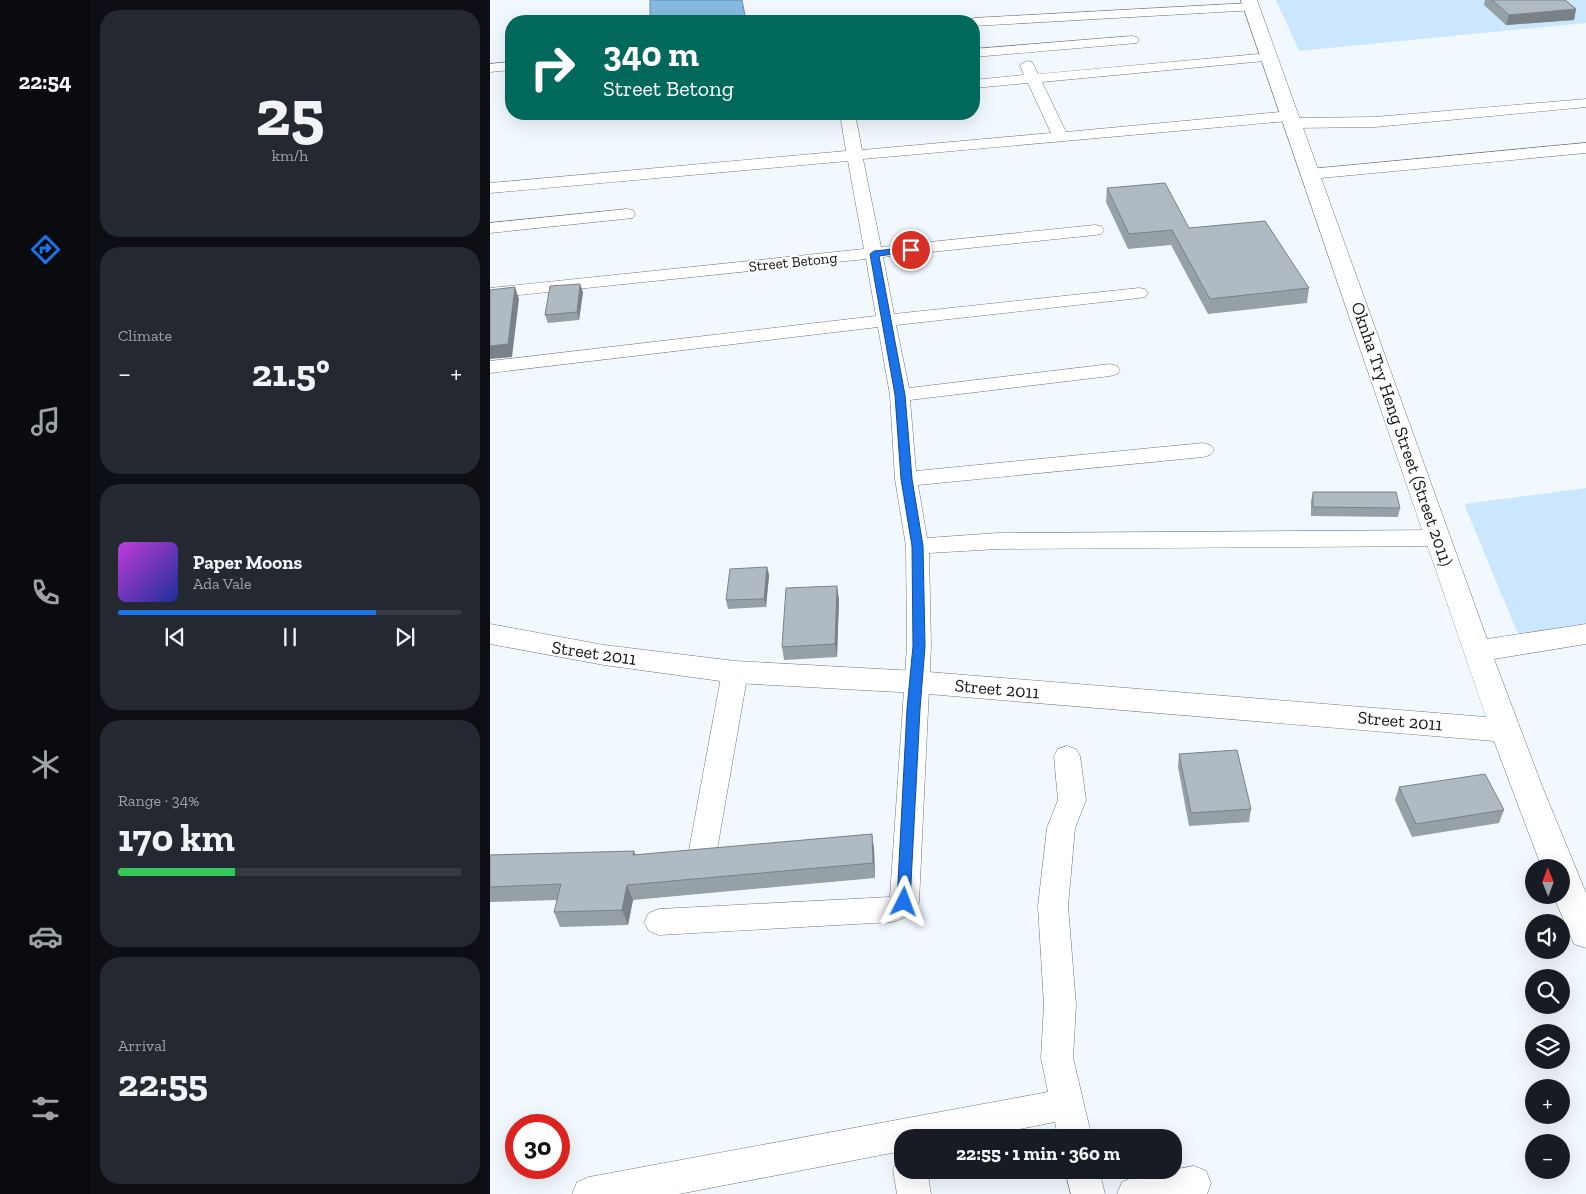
<!DOCTYPE html>
<html lang="en">
<head>
<meta charset="utf-8">
<style>
	body { margin:0; font-family:"Zilla Slab",serif; background:#242831; color:#f1f3f6; height:100vh; display:flex; flex-direction:column; font-size:19px; white-space:nowrap }
	* { box-sizing:border-box; margin:0 }
	p { font-size:16px; color:#9ea1a6 }
	.icon { flex:none; width:28px; height:28px; fill:none; stroke:currentColor; stroke-width:2; stroke-linecap:round; stroke-linejoin:round }
	.map { position:relative; flex:1; overflow:hidden }
	.drawer { display:flex; flex-direction:column; gap:10px; padding:10px; background:#0d0f14; width:400px }
	.drawer>* { flex:none }
	.guide { position:absolute; left:15px; top:15px; width:475px; height:105px; border-radius:20px; box-shadow:0 5px 20px #0002; background:#00695c; color:#fff; overflow:hidden }
	.needle { width:32px; rotate:359deg }
	.buttons { position:absolute; left:1035px; top:859px; display:grid; gap:10px }
	.buttons a { display:grid; place-items:center; width:45px; height:45px; border-radius:50%; background:#171b24; box-shadow:0 5px 20px #0002; font-size:25px }
	.speed { position:absolute; left:15px; top:1114px; display:flex; gap:10px; font-size:25px; font-weight:700; text-align:center }
	.speed>* { display:grid; place-content:center; width:65px; height:65px; border-radius:50%; background:#171b24; box-shadow:0 5px 20px #0002; line-height:1 }
	.speed .limit { border:8px solid #d22; background:#fff; color:#111 }
	.pin { position:absolute; display:grid; place-items:center; width:42px; height:42px; color:#fff; margin:-21px; border:2px solid #fff; border-radius:50%; box-shadow:0 1px 5px #0007 }
	.me { position:absolute; width:55px; margin:-28px; rotate:3deg; stroke-linejoin:round; filter:drop-shadow(0 0 4px #0008) }
	.turn { display:flex; align-items:center; gap:18px; height:105px; padding:0 15px; font-size:22px }
	.turn .icon { width:65px; height:65px; stroke-width:2.5 }
	.turn b { display:block; font-size:35px; line-height:42px }
	.big { font-size:38px; font-weight:700; line-height:1.1 }
	.drawer .widget { flex:1; display:flex; flex-direction:column; justify-content:center; gap:8px; min-width:0; padding:0 18px; border-radius:20px; background:#242831 }
	.drawer .dial { align-items:center; gap:0 }
	.dial b { font-size:65px; line-height:1 }
	.song { display:flex; align-items:center; gap:15px }
	.cover { width:60px; height:60px; border-radius:8px; background:linear-gradient(135deg,hsl(290 70% 55%),hsl(230 70% 35%)) }
	.played { height:5px; border-radius:2px; background:linear-gradient(90deg,#1a73e8 75%,#363941 75%) }
	.keys { display:flex; justify-content:space-around; direction:ltr }
	.heat { display:flex; justify-content:space-between; align-items:center; font-size:28px; direction:ltr }
	.charge { height:8px; border-radius:4px; background:linear-gradient(90deg,#34c759 34%,#363941 0) }
	.trip { position:absolute; left:404px; top:1129px; width:288px; height:50px; border-radius:20px; background:#171b24; box-shadow:0 5px 20px #0002; font-weight:700; line-height:50px; text-align:center }
	main { display:flex; flex:1; min-height:0 }
	.tabs { display:flex; flex-direction:column; width:90px; justify-content:space-around; align-items:center; background:#090b0e; color:#9ea1a6 }
	.tabs .icon { width:35px; height:35px }
	.tabs .active { color:#1a73e8 }
	.tabs b { font-size:22px; color:#f1f3f6 }
	.map>svg:first-child { display:block }
	.green { fill:#cae7ff }
	.water { fill:#88bbe3; stroke:#6589a6 }
	.lines { fill:none; stroke-linecap:round; stroke-linejoin:round }
	.minor-casing { stroke:#6c757d; stroke-width:1 }
	.major-casing { stroke:#6c757d; stroke-width:1 }
	.minor { fill:#fff; fill-rule:evenodd }
	.major { fill:#fff; fill-rule:evenodd }
	.wall { fill:#96a0a7 }
	.shaded-wall { fill:#7a8288 }
	.building { fill:#afbac2; stroke:#7a8288 }
	.route { fill:#1a73e8; stroke:#114b97 }
	.labels { text-anchor:middle; dominant-baseline:central; stroke-width:4; stroke-linejoin:round; paint-order:stroke }
	.far-street-label { font-size:15px; fill:#121518; stroke:#fff }
	.street-label { font-size:18px; fill:#121518; stroke:#fff }
</style>
</head>
<body>
<main>
<nav class="tabs">
<b>22:54</b>
<svg class="icon active" aria-label="directions" viewBox="0 0 24 24"><path d="M12 3l9 9-9 9-9-9zM9 14v-3h6M13 9l2 2-2 2"/></svg>
<svg class="icon" aria-label="music" viewBox="0 0 24 24"><path d="M9 18V5l10-2v13"/><circle cx="6" cy="18" r="3"/><circle cx="16" cy="16" r="3"/></svg>
<svg class="icon" aria-label="phone" viewBox="0 0 24 24"><path d="M5 4h4l2 5-3 2q2 4 5 5l2-3 5 2v4C11 20 4 13 5 4z"/></svg>
<svg class="icon" aria-label="climate" viewBox="0 0 24 24"><path d="M12 3v18M4 7l16 10M4 17L20 7"/></svg>
<svg class="icon" aria-label="car" viewBox="0 0 24 24"><path d="M5 17H2v-5l4-1 3-4h7l3 4 3 1v5h-3M9 17h6M6 11h13"/><circle cx="7" cy="17" r="2"/><circle cx="17" cy="17" r="2"/></svg>
<svg class="icon" aria-label="filters" viewBox="0 0 24 24"><path d="M4 7h16M4 17h16"/><circle cx="9" cy="7" r="2"/><circle cx="15" cy="17" r="2"/></svg>
</nav>
<section class="drawer">
<div class="widget dial"><b>25</b><p>km/h</p></div>
<div class="widget"><p>Climate</p>
<div class="heat"><a>−</a><b class="big">21.5°</b><a>+</a></div>
</div>
<div class="widget">
<div class="song"><i class="cover"></i><div><b>Paper Moons</b><p>Ada Vale</p></div></div>
<div class="played"></div>
<div class="keys"><svg class="icon" aria-label="previous" viewBox="0 0 24 24"><path d="M18 5L8 12l10 7zM5 5v14"/></svg><svg class="icon" aria-label="pause" viewBox="0 0 24 24"><path d="M8 5v14M16 5v14"/></svg><svg class="icon" aria-label="next" viewBox="0 0 24 24"><path d="M6 5l10 7-10 7zM19 5v14"/></svg></div>
</div>
<div class="widget"><p>Range · 34%</p><b class="big">170 km</b><div class="charge"></div></div>
<div class="widget"><p>Arrival</p><b class="big">22:55</b></div>
</section>
<div class="map">
<svg width="1096" height="1194" viewBox="0 0 1096 1194">
	<rect width="100%" height="100%" fill="#f2f9fe"/>
	<g class="green">
		<path d="M 786,0 L 1096,0 L 1096,23 L 809,51 Z"/>
		<path d="M 1096,488 L 1096,624 L 1028,634 L 974,504 Z"/>
	</g>
	<path class="water" d="M 160,0 L 252,0 L 256,21 L 160,21 Z"/>
	<g class="lines">
		<defs>
			<g id="minor">
				<path d="M 761,3 L 768,7 L 766,10 L 484,26 L 484,21 L 478,21 L 484,18 Z"/>
				<path d="M 642,36 L 647,37 L 649,40 L 647,43 L 484,57 L 484,49 Z"/>
				<path d="M 780,53 L 785,54 L 787,57 L 785,60 L 552,82 L 576,132 L 801,111 L 806,113 L 809,116 L 807,118 L 885,117 L 1096,99 L 1096,107 L 885,127 L 804,128 L 799,126 L 796,123 L 798,121 L 373,159 L 391,247 L 605,225 L 611,226 L 614,230 L 611,234 L 605,235 L 393,257 L 404,314 L 649,288 L 655,289 L 658,293 L 655,297 L 649,298 L 406,325 L 419,388 L 620,364 L 627,366 L 630,370 L 627,374 L 620,376 L 420,400 L 426,471 L 713,443 L 720,445 L 724,450 L 720,455 L 713,457 L 428,485 L 437,538 L 508,533 L 949,530 L 957,533 L 960,538 L 957,543 L 949,546 L 508,549 L 439,553 L 441,646 L 429,902 C 422,915 416,918 402,922 L 169,935 L 159,931 L 154,922 L 159,913 L 169,909 L 400,897 L 417,646 L 416,546 L 405,479 L 400,395 L 388,327 L 0,373 L 0,361 L 386,316 L 376,259 L 0,298 L 0,288 L 374,249 L 358,161 L 0,193 L 0,183 L 356,151 L 350,114 L 365,114 L 372,150 L 561,133 L 538,83 L 484,88 L 484,80 L 534,75 L 530,65 L 537,61 L 542,62 L 548,74 Z"/>
				<path d="M 21,62 L 21,70 L 0,72 L 0,64 Z"/>
				<path d="M 1096,143 L 1096,153 L 820,179 L 812,174 L 820,169 Z"/>
				<path d="M 137,209 L 143,210 L 145,214 L 143,218 L 0,233 L 0,223 Z"/>
				<path d="M 245,663 L 254,665 L 258,672 L 227,850 L 223,858 L 213,862 L 203,858 L 199,850 L 232,672 L 236,665 Z"/>
				<path d="M 577,746 L 586,749 L 590,756 L 596,800 L 585,828 L 578,906 L 586,1005 L 583,1058 L 602,1138 L 568,1138 L 565,1122 L 484,1138 L 412,1138 L 412,1151 L 189,1194 L 82,1194 L 87,1182 L 99,1177 L 558,1092 L 551,1058 L 554,1005 L 548,906 L 557,828 L 568,800 L 564,756 L 568,749 Z"/>
				<path d="M 412,1156 L 412,1170 L 437,1170 L 441,1194 L 407,1194 L 403,1170 L 408,1158 Z"/>
				<path d="M 704,1166 L 716,1171 L 721,1183 L 717,1194 L 627,1194 L 632,1182 L 644,1177 Z"/>
				<path d="M 575,1170 L 609,1170 L 615,1194 L 581,1194 Z"/>
			</g>
			<path id="major" d="M 751,0 L 767,0 L 997,639 L 1096,624 L 1096,644 L 1004,659 L 1052,786 L 1096,893 L 1096,948 L 1084,944 L 1063,895 L 1071,895 L 1071,868 L 1052,868 L 1004,741 L 426,693 L 245,683 L 114,665 L 0,644 L 0,624 L 114,645 L 245,661 L 426,671 L 996,717 Z"/>
		</defs>
		<use href="#minor" class="minor-casing"/>
		<use href="#major" class="major-casing"/>
		<use href="#minor" class="minor"/>
		<use href="#major" class="major"/>
	</g>
	<g class="wall">
		<path d="M 995,0 L 1075,0 L 1086,9 L 1084,20 L 1016,25 L 994,5 Z"/>
		<path d="M 617,188 L 819,288 L 817,303 L 718,314 L 681,245 L 638,249 L 616,202 Z"/>
		<path d="M 93,292 L 89,320 L 58,323 L 55,315 Z"/>
		<path d="M 823,492 L 910,508 L 908,517 L 821,516 L 821,501 Z"/>
		<path d="M 277,567 L 279,575 L 276,607 L 238,609 L 236,600 Z"/>
		<path d="M 349,599 L 347,657 L 294,660 L 292,647 Z"/>
		<path d="M 689,754 L 761,809 L 759,822 L 699,826 L 688,767 Z"/>
		<path d="M 909,787 L 1014,810 L 1009,823 L 922,837 L 905,800 Z"/>
		<path d="M 382,834 L 384,849 L 385,878 L 143,900 L 138,925 L 70,927 L 64,912 L 67,900 L 0,902 L 0,855 L 144,851 L 146,855 Z"/>
	</g>
	<g class="shaded-wall">
		<path d="M 1086,9 L 1084,20 L 1016,25 L 1019,15 Z"/>
		<path d="M 90,284 L 93,292 L 89,320 L 87,312 Z"/>
		<path d="M 25,287 L 29,299 L 22,357 L 0,359 L 0,346 Z"/>
		<path d="M 277,567 L 279,575 L 276,607 L 274,599 Z"/>
		<path d="M 347,586 L 349,599 L 347,657 L 345,644 Z"/>
		<path d="M 382,834 L 384,849 L 385,878 L 383,863 Z"/>
		<path d="M 137,885 L 143,900 L 138,925 L 132,910 Z"/>
	</g>
	<g class="building">
		<path d="M 1002,0 L 1075,0 L 1086,9 L 1019,15 Z"/>
		<path d="M 675,183 L 699,228 L 775,221 L 819,288 L 720,299 L 682,230 L 639,234 L 617,188 Z"/>
		<path d="M 90,284 L 87,312 L 55,315 L 60,286 Z"/>
		<path d="M 25,287 L 18,344 L 0,346 L 0,290 Z"/>
		<path d="M 823,492 L 906,492 L 910,508 L 823,507 Z"/>
		<path d="M 277,567 L 274,599 L 236,600 L 240,569 Z"/>
		<path d="M 347,586 L 345,644 L 292,647 L 296,588 Z"/>
		<path d="M 747,750 L 761,809 L 701,813 L 689,754 Z"/>
		<path d="M 995,774 L 1014,810 L 926,824 L 909,787 Z"/>
		<path d="M 382,834 L 383,863 L 137,885 L 132,910 L 64,912 L 71,884 L 0,887 L 0,855 L 144,851 L 143,855 Z"/>
	</g>
	<path class="route" d="M 421,247 L 424,248 L 424,251 L 389,256 L 415,395 L 422,479 L 433,546 L 435,646 L 430,709 L 420,902 L 418,906 L 409,906 L 407,902 L 417,709 L 423,646 L 422,546 L 411,479 L 405,395 L 380,254 L 384,251 Z"/>
	<g class="labels">
		<g class="far-street-label">
			<text transform="translate(303 262) rotate(-6)">Street Betong</text>
		</g>
		<g class="street-label">
			<text transform="translate(912 434) rotate(71)">Oknha Try Heng Street (Street 2011)</text>
			<text transform="translate(104 653) rotate(8)">Street 2011</text>
			<text transform="translate(507 689) rotate(5)">Street 2011</text>
			<text transform="translate(910 721) rotate(5)">Street 2011</text>
		</g>
	</g>
</svg>
<div class="buttons">
<a><svg class="needle" viewBox="-14 -14 28 28"><path d="M0-13l5 13h-10z" fill="#e53935"/><path d="M0 13l5-13h-10z" fill="#9ea1a6"/></svg></a>
<a><svg class="icon" aria-label="sound" viewBox="0 0 24 24"><path d="M4 9h4l5-4v14l-5-4H4zM17 9q2 3 0 6"/></svg></a>
<a><svg class="icon" aria-label="search" viewBox="0 0 24 24"><circle cx="10" cy="10" r="6"/><path d="M15 15l6 6"/></svg></a>
<a><svg class="icon" aria-label="layers" viewBox="0 0 24 24"><path d="M12 4l9 5-9 5-9-5zM3 14l9 5 9-5"/></svg></a>
<a>+</a>
<a>−</a>
</div>
<div class="speed"><div class="limit">30</div></div>
<div class="pin" style="left:421px;top:250px;background:#d93025"><svg class="icon" aria-label="arrive" viewBox="0 0 24 24"><path d="M6 21V4h12l-3 4 3 4H6"/></svg></div>
<svg class="me" style="left:414px;top:902px" viewBox="-20 -20 40 40"><path d="M0-17L14 15 0 8-14 15z" fill="#1a73e8" stroke="#fff" stroke-width="4"/></svg>
<div class="trip">22:55 · 1 min · 360 m</div>
<div class="guide">
<div class="turn"><svg class="icon" aria-label="right" viewBox="0 0 24 24"><path d="M7 20v-9h11M14 6l5 5-5 5"/></svg><div><b>340 m</b>Street Betong</div></div>
</div>
</div>
</main>
</body>
</html>
